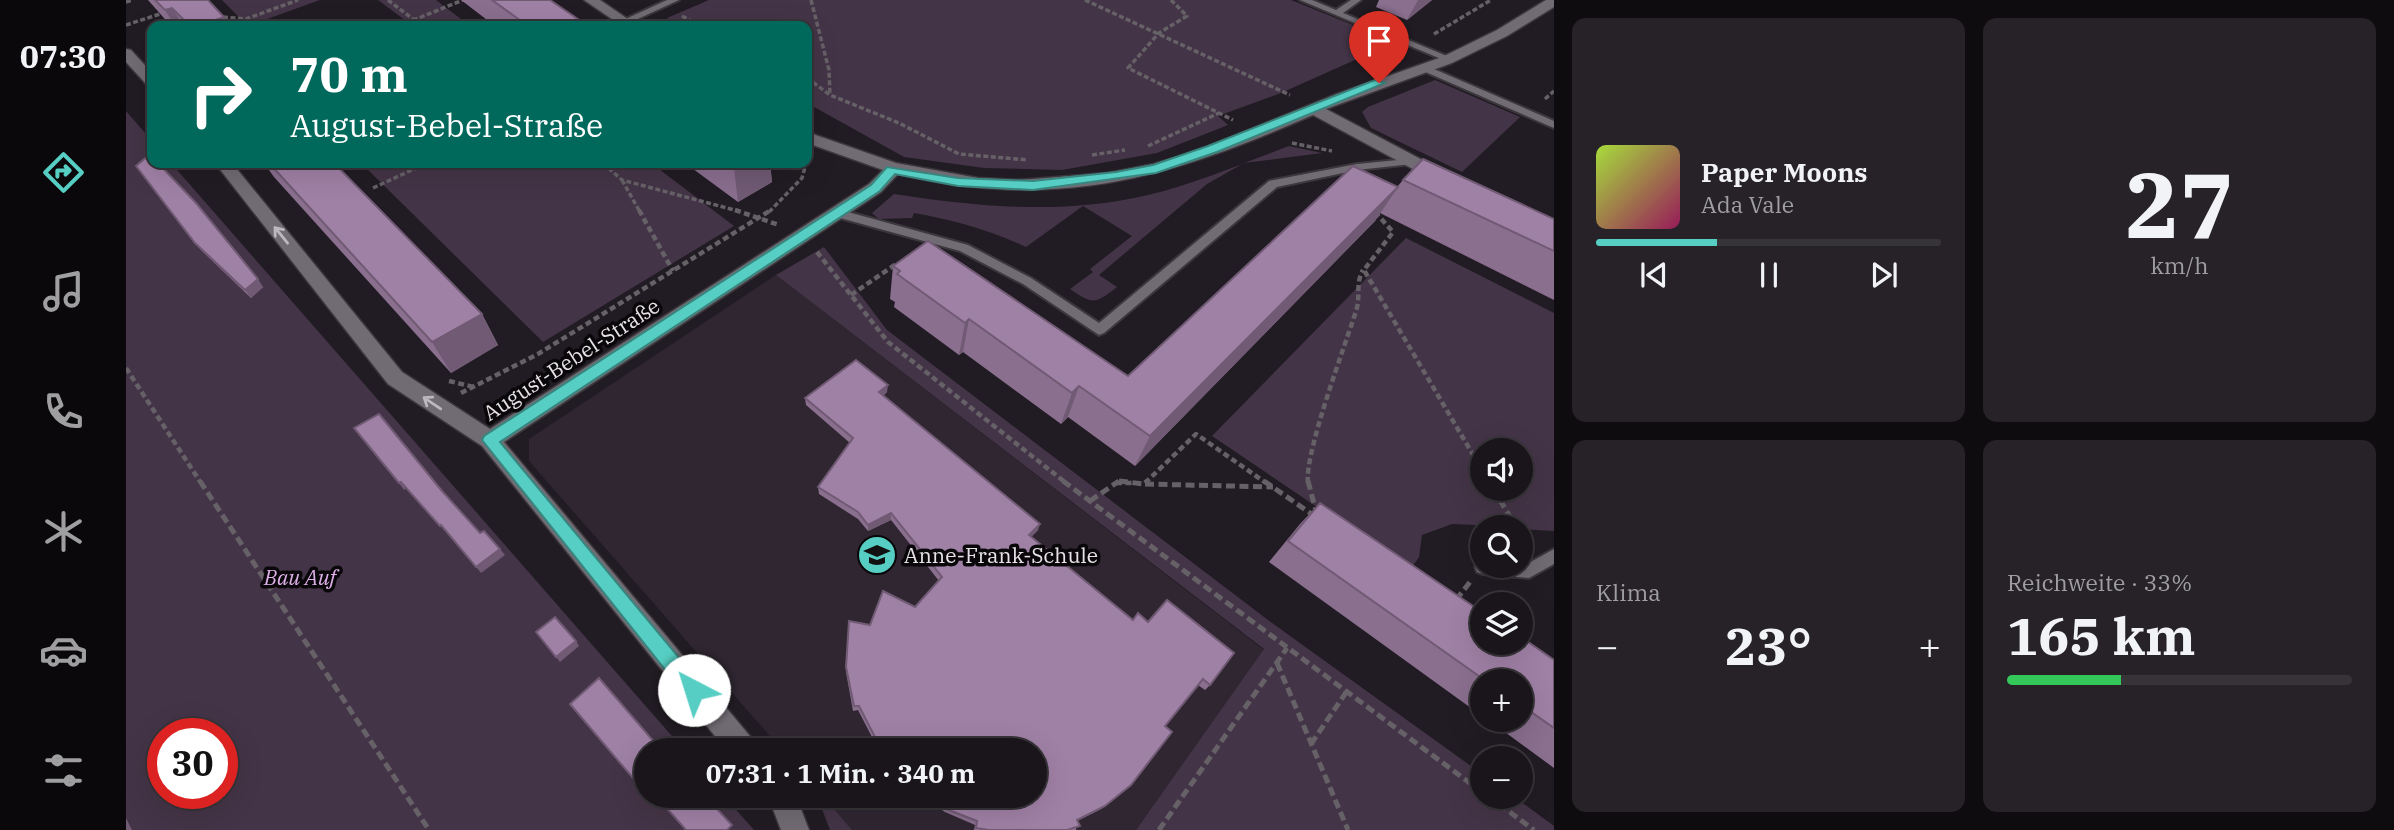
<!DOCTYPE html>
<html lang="de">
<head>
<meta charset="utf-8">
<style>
	body { margin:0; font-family:"IBM Plex Serif",serif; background:#262227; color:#f1f3f6; height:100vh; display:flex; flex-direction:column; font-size:26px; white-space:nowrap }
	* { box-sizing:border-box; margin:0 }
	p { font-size:23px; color:#9f9fa2 }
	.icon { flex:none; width:38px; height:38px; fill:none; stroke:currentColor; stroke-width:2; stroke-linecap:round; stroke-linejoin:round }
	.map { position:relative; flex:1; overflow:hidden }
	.sheet { display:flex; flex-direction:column; gap:18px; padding:18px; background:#0e0c0e; width:840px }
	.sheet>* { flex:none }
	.top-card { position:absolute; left:21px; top:21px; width:665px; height:147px; border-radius:14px; box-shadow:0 7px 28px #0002,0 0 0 2px #373439; background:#00695c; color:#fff; overflow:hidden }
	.fabs { position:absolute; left:1344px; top:438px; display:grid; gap:14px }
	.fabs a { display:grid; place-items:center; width:63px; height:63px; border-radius:50%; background:#19151a; box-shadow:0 7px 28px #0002,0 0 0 2px #373439; font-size:35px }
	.speed { position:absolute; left:21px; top:718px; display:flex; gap:14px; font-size:35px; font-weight:700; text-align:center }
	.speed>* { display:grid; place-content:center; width:91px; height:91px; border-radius:50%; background:#19151a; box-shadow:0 7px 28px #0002,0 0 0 2px #373439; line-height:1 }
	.speed .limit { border:10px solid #d22; background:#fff; color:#111 }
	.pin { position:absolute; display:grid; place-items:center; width:60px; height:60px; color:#fff; margin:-72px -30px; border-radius:50% 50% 50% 0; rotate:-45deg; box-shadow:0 0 7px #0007 }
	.pin .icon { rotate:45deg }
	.me { position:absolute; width:77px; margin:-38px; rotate:320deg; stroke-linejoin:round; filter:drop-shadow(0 0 5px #0008) }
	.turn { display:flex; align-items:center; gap:24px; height:147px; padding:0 28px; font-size:32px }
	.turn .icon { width:91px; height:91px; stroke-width:2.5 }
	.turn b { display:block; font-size:49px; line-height:60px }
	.big { font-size:52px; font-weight:800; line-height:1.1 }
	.sheet .tile { flex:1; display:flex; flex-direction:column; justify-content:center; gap:10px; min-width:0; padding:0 24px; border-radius:14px; background:#262227 }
	.sheet .dial { align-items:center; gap:0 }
	.dial b { font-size:91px; line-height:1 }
	.song { display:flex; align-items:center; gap:21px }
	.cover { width:84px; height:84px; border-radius:10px; background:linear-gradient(135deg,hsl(80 70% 55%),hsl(330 70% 35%)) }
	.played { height:7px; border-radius:4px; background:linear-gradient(90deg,#56cec3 35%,#373439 35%) }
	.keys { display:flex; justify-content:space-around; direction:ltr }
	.heat { display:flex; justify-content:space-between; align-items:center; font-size:38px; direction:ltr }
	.charge { height:10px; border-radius:5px; background:linear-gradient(90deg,#34c759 33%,#373439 0) }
	.sheet .tiles { flex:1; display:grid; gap:18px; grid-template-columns:repeat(2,1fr) }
	.trip { position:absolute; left:508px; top:738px; width:413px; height:70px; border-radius:35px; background:#19151a; box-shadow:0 7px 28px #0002,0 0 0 2px #373439; font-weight:800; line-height:70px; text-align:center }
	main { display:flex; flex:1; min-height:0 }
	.tabs { display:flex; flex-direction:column; width:126px; justify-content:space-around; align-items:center; background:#0a080a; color:#9f9fa2 }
	.tabs .icon { width:49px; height:49px }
	.tabs .selected { color:#56cec3 }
	.tabs b { font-size:32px; color:#f1f3f6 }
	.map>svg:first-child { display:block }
	.built { fill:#2f2631 }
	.green { fill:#443447; fill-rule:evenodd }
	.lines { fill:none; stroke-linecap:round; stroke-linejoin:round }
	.lane-casing { stroke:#3b373c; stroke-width:4 }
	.street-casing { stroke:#3b373c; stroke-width:3 }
	.path-far2 { stroke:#666167; stroke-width:3.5; stroke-dasharray:5 2.5; stroke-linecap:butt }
	.path-far1 { stroke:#666167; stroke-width:4.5; stroke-dasharray:6 3.5; stroke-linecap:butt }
	.path { stroke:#666167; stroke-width:5; stroke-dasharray:9 4.5; stroke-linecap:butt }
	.lane { fill:#716b73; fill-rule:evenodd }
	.street { fill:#716b73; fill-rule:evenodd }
	.wall { fill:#8a6f8f }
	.shaded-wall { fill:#705a74 }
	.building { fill:#a081a6; stroke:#705a74; stroke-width:2 }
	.oneway { stroke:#bdb8be }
	.route { fill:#56cec3; stroke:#38867f; stroke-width:2 }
	.labels { text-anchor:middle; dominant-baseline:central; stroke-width:7; stroke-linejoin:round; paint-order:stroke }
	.street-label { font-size:21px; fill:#e6e2e7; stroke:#0a070a }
	.poi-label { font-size:21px; fill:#e6e2e7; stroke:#0a070a; text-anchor:start }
	.park-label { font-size:21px; font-style:italic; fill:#dfb0e9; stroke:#0a070a }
</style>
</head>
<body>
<main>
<nav class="tabs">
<b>07:30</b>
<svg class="icon selected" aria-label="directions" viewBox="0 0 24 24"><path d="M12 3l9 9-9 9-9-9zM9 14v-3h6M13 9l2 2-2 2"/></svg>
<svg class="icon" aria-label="music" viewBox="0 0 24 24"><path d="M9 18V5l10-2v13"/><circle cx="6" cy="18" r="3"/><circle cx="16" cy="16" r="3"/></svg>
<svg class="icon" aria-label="phone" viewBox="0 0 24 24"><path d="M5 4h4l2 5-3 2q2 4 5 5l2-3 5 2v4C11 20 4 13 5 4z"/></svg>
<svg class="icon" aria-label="climate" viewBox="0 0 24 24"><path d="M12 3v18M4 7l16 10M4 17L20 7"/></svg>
<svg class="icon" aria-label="car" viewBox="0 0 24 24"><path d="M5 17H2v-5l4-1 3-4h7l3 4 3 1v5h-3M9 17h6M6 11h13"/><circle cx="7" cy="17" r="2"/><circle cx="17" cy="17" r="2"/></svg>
<svg class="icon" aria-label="filters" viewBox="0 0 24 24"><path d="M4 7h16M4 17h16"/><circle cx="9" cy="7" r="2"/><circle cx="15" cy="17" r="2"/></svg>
</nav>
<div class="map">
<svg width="1428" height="830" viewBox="0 0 1428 830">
	<rect width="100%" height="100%" fill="#211c23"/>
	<path class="built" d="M 650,275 L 1138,650 L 1010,830 L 726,830 L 697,796 L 908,796 L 908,751 L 657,751 L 403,461 L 403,439 Z"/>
	<g class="green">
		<path d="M 96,0 L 194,0 L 122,26 Z"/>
		<path d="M 252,0 L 310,0 L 344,26 L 287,26 Z"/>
		<path d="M 583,0 L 1165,0 L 1269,42 L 1155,93 L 1092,116 L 1102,125 L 1031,153 L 936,170 L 858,168 L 778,157 L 681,103 L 681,26 L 554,26 L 541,18 Z"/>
		<path d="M 1309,80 L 1394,117 L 1336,172 L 1245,128 L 1236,112 L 1242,107 Z"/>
		<path d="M 0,111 L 26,141 L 26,163 L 45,163 L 559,751 L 520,751 L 520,796 L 598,796 L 628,830 L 0,830 ZM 37,733 L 96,733 L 96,793 L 37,793 Z"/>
		<path d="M 1163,146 L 1196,153 L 1118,163 L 1081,184 L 973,275 L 991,287 C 969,304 967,305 944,289 L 967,272 L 964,269 L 1006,236 L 957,206 L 900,247 C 863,230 828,220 788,213 L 786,218 L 753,219 L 746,213 L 768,194 C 852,207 938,215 1022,195 C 1071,183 1117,163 1163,146 Z"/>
		<path d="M 235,163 L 525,163 L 608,226 L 417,342 Z"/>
		<path d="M 1280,238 L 1428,313 L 1428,531 L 1395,529 L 1395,527 L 1326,524 L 1296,535 L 1293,557 L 1284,570 L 1086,436 ZM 1356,450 L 1395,450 L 1395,488 L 1356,488 Z"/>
		<path d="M 698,247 L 761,330 L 1142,620 L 1356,774 L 1356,796 L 1387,796 L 1428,826 L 1428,830 L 1010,830 L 1138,649 L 650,275 Z"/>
		<path d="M 691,796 L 697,796 L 726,830 L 704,830 Z"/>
	</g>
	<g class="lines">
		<defs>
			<g id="lane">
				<path d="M 541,0 L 553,0 L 501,24 L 493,22 Z"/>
				<path d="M 1174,0 L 1186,0 L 1210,10 L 1225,0 L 1235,0 L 1217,13 L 1328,59 L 1320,61 Z"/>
				<path d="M 1295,66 L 1301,66 L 1428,121 L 1428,128 L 1295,70 Z"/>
				<path d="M 1282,159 L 1286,160 L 1286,164 L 1231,170 L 1151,187 L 978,333 L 973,335 L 897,284 L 834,251 L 707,216 L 705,213 L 711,209 L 842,245 L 905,278 L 973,323 L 1143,181 L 1231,164 Z"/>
				<path d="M 1428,549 L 1428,564 L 1403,578 L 1357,574 L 1351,572 L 1349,567 L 1351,562 L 1356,560 L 1356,565 L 1395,565 L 1395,563 L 1401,564 Z"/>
			</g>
			<g id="street">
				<path d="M 458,0 L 474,0 L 512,26 L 496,26 Z"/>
				<path d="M 1420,0 L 1428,0 L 1428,7 L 1381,36 L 1326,63 L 1200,109 L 1321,173 L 1323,177 L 1321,181 L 1309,181 L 1187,115 C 1040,179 932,211 772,174 L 755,192 L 378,442 L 628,741 L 631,751 L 601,751 L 356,446 L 262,384 L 89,163 L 106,163 L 276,372 L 364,429 L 743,184 L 757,170 L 681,143 L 681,132 L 770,163 L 852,178 L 894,180 L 982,173 L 1028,164 L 1069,152 L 1211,94 L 1316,57 L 1371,30 Z"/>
				<path d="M 0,49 L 5,50 L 26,73 L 26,86 L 21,85 L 0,62 Z"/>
				<path d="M 642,796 L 670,796 L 683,830 L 655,830 Z"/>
			</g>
		</defs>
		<use href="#lane" class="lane-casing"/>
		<use href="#street" class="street-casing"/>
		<g class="path-far2">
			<path d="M 262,0 L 296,26"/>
			<path d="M 685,0 L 703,70 L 704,95"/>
			<path d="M 959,0 L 1164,95"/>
			<path d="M 1045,0 L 1061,16 L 1033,33 L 1002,68 L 1107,120"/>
			<path d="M 0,2 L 7,0"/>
			<path d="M 556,16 L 575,26"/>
			<path d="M 97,17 L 120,19 L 172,0"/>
			<path d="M 0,25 L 34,14"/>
			<path d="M 273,26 L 337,0"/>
			<path d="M 1308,34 L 1365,0"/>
			<path d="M 681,78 L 704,95 L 773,123 L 833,154 L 902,160"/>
			<path d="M 1419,99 L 1428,91"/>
			<path d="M 1166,143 L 1206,151"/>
			<path d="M 1022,146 L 1093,113"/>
			<path d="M 966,155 L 999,150"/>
			<path d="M 477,163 L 496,180 L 616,212"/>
			<path d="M 496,180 L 514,212"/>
			<path d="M 247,188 L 301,163"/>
			<path d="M 643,212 L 676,178 L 679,167"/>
		</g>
		<g class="path-far1">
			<path d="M 513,210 L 547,271"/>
			<path d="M 609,210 L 653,225"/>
			<path d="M 1249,212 L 1267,232 L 1238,270 L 1356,470"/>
			<path d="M 691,252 L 762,342 L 940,483"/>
			<path d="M 725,295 L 770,264"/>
			<path d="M 0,368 L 75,483"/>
			<path d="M 323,381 L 348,387"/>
			<path d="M 335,393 L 412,354 L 645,210"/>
			<path d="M 990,483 L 1008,483"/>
			<path d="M 1019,483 L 1070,434 L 1140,483"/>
			<path d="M 1182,483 C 1178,454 1219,346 1230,311 C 1235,297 1229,284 1237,270"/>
		</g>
		<g class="path">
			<path d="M 74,481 L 303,830"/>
			<path d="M 937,481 L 1356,792"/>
			<path d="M 993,481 L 1018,484 L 1021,481"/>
			<path d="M 1138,481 L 1187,515"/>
			<path d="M 1182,481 L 1190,511"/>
			<path d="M 1019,484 L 1147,487"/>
			<path d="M 1367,488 L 1390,527"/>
			<path d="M 964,501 L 993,481"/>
			<path d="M 1330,600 L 1344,582"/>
			<path d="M 1151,663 L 1222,830"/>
			<path d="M 1185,744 L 1221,691"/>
			<path d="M 1362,796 L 1408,830"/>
			<path d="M 1033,830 L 1161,648"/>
		</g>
		<use href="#lane" class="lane"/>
		<use href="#street" class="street"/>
	</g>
	<g class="wall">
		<path d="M 22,0 L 82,0 L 104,26 L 45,26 Z"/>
		<path d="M 335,0 L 424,0 L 462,26 L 369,26 Z"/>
		<path d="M 1253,0 L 1306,0 L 1281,20 L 1250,7 Z"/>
		<path d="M 138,163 L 208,163 L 356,314 L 372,345 L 325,373 L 148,177 Z"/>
		<path d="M 559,163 L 644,163 L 646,182 L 612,202 Z"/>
		<path d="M 10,166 L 137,287 L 125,298 L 75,250 Z"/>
		<path d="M 1277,180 L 1428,219 L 1428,300 L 1254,213 L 1249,221 L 1009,466 L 942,417 L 935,424 L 837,352 L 833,355 L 768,307 L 769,302 L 764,299 L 767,266 L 1002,376 L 1271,187 Z"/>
		<path d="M 761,392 L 757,396 L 912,530 L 905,537 L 1084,685 L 1079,690 L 1072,685 L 1039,726 L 1005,785 L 975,809 L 951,821 L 950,830 L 848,830 L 849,825 L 819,812 L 794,796 L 908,796 L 908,751 L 756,751 L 748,741 L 732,710 L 727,711 L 720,672 L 723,621 L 744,625 L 789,607 L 813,581 L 765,520 L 742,531 L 732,519 L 693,494 L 692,487 L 724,443 L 680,405 L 679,398 Z"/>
		<path d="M 1194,503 L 1428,660 L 1428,768 L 1361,719 L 1395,719 L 1395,681 L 1356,681 L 1356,716 L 1143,562 L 1174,524 Z"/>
	</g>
	<g class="shaded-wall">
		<path d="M 1292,0 L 1306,0 L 1281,20 Z"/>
		<path d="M 46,8 L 58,26 L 49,26 L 39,10 Z"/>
		<path d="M 98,17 L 104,26 L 72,26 Z"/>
		<path d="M 618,163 L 644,163 L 646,182 L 612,202 L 608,168 Z"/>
		<path d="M 1272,187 L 1249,221 L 1009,466 L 1024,436 Z"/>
		<path d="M 132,279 L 137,287 L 125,298 L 119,290 Z"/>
		<path d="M 356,314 L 372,345 L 325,373 L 306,342 Z"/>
		<path d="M 843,319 L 837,352 L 833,355 L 839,323 Z"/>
		<path d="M 762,385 L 761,392 L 752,399 L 753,392 Z"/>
		<path d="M 953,386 L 942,417 L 935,424 L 946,393 Z"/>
		<path d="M 275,482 L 280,488 L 278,490 L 273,483 Z"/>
		<path d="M 765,513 L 765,520 L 742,531 L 742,525 Z"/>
		<path d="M 914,524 L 912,530 L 901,541 L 903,535 Z"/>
		<path d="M 374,549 L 379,555 L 355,573 L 350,567 Z"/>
		<path d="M 450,641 L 453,646 L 434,662 L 430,657 Z"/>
		<path d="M 979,806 L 975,809 L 947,823 L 951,820 Z"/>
		<path d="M 0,818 L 6,830 L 0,830 Z"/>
	</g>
	<g class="building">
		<path d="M 29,0 L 82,0 L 98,17 L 72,26 L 64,26 L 46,8 L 39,10 Z"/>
		<path d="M 366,0 L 424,0 L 462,26 L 402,26 Z"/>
		<path d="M 24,154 L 26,157 L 26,163 L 32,163 L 70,203 L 132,279 L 119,290 L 69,243 L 10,166 Z"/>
		<path d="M 1297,159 L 1428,219 L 1428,251 L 1277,180 Z"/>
		<path d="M 143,163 L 208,163 L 356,314 L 306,342 Z"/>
		<path d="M 600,163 L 618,163 L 608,168 Z"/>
		<path d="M 1227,166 L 1272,187 L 1024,436 L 953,386 L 946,393 L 843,319 L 839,323 L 771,274 L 774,271 L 767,266 L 802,241 L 1002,376 Z"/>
		<path d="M 730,360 L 762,385 L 753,392 L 914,524 L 903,535 L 1007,620 L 1012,613 L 1022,622 L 1041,600 L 1108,653 L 1084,685 L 1077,679 L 1039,726 L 1046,732 L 1005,785 L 979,806 L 951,820 L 954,826 L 941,830 L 863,830 L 850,828 L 851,821 L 820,809 L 801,796 L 908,796 L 908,751 L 760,751 L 749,737 L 733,706 L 728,706 L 720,667 L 723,621 L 744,625 L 757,591 L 789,607 L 816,577 L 765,513 L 742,525 L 732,512 L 692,487 L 727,438 L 679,398 Z"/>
		<path d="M 253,414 L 316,491 L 354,533 L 358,531 L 374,549 L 350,567 L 315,525 L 314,526 L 275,482 L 273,483 L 228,428 Z"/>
		<path d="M 1194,503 L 1356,612 L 1356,642 L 1395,642 L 1395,637 L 1428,660 L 1428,728 L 1395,705 L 1395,681 L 1360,681 L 1162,541 Z"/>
		<path d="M 429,617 L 450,641 L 430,657 L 410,632 Z"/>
		<path d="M 473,678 L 536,751 L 520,751 L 520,789 L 518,791 L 444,704 Z"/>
		<path d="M 530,796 L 575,796 L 576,797 L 579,796 L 606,825 L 601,830 L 560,830 Z"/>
	</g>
	<defs><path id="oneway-shaft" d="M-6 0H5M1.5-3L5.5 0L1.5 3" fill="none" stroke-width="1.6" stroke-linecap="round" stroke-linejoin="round" transform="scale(1.75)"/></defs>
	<g class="oneway">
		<use href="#oneway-shaft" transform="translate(155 235) rotate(-129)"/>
		<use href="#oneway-shaft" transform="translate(306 403) rotate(-146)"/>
	</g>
	<path class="route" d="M 1249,80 L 1259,83 L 1091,152 L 1030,173 L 907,190 L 832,186 L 769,174 L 754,191 L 374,442 L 574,683 L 577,690 L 574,697 L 568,700 L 561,697 L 356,440 L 358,436 L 745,185 L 761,167 L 832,178 L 907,181 L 990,172 L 1027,165 L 1082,146 Z"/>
	<defs>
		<symbol id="school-disc" viewBox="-11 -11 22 22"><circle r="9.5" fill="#56cec3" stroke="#0a070a"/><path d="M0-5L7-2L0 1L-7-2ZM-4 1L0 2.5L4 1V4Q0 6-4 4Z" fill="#111"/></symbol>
	</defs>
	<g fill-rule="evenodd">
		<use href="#school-disc" x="729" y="533" width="44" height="44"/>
	</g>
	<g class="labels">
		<g class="street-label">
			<text transform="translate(445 359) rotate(-33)">August-Bebel-Straße</text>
		</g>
		<g class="poi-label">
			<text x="778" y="555">Anne-Frank-Schule</text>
		</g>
		<g class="park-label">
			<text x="174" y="577">Bau Auf</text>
		</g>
	</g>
</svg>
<div class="fabs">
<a><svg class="icon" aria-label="sound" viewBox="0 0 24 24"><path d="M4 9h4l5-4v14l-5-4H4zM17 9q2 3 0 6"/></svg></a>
<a><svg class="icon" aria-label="search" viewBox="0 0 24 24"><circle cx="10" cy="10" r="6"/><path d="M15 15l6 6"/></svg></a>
<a><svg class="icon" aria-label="layers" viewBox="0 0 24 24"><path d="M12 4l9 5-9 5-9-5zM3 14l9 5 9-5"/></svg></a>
<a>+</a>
<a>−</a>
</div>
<div class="speed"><div class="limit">30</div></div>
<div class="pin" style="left:1253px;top:83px;background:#d93025"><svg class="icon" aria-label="arrive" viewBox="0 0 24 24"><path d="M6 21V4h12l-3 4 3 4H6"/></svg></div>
<svg class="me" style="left:568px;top:690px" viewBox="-20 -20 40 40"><circle r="19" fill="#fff"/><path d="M0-13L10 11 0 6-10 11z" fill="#56cec3"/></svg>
<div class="trip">07:31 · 1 Min. · 340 m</div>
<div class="top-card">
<div class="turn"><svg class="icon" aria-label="right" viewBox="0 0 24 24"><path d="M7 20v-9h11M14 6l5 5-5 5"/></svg><div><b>70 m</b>August-Bebel-Straße</div></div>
</div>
</div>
<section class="sheet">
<div class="tiles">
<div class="tile">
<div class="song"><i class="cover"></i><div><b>Paper Moons</b><p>Ada Vale</p></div></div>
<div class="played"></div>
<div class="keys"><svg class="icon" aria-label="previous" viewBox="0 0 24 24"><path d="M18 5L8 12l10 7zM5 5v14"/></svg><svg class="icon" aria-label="pause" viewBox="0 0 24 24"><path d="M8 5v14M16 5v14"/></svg><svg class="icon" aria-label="next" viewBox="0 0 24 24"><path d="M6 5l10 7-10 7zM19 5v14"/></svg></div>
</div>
<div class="tile dial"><b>27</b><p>km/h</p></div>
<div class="tile"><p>Klima</p>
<div class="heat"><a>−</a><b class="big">23°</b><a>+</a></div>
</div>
<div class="tile"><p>Reichweite · 33%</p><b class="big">165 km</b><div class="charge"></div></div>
</div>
</section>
</main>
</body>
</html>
